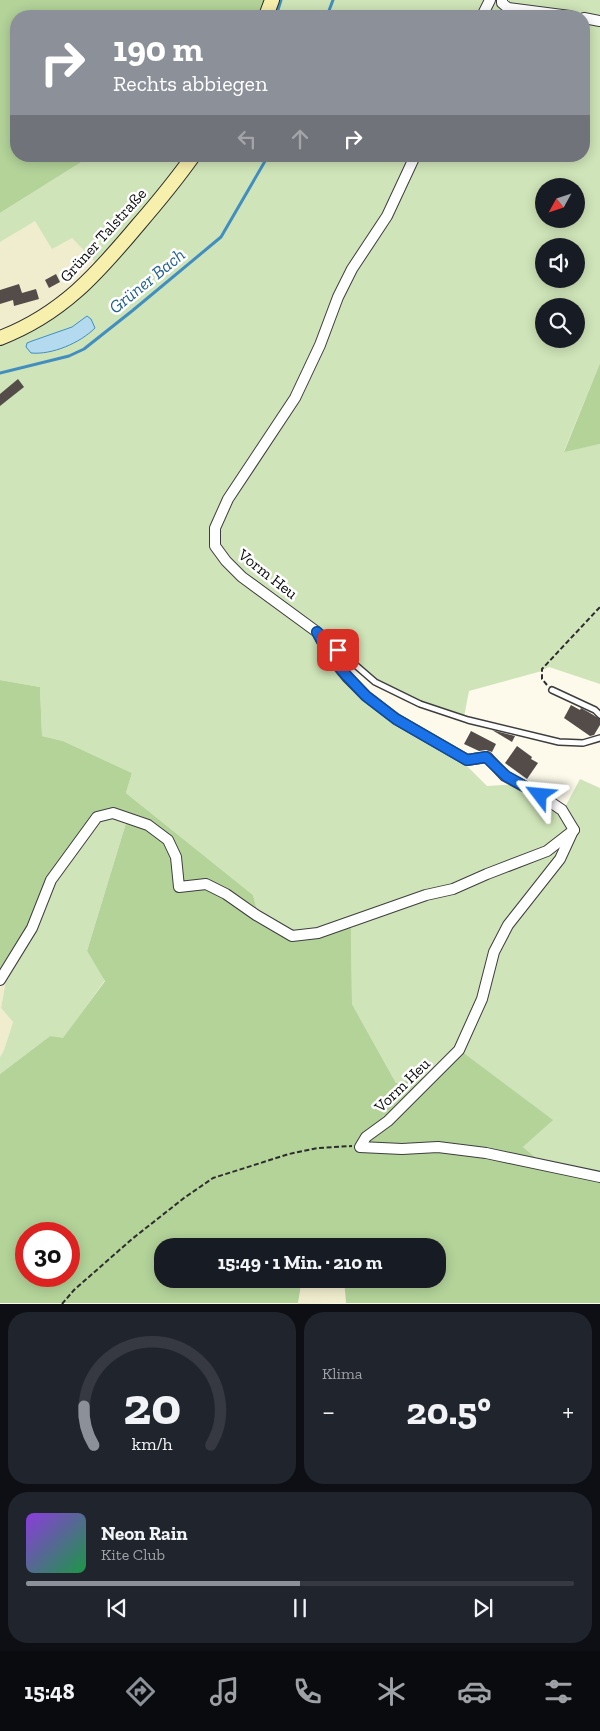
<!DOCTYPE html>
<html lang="de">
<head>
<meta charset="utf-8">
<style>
	body { margin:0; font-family:"Zilla Slab",serif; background:#20242c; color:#f1f3f6; height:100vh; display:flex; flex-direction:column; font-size:19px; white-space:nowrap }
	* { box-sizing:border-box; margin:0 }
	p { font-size:16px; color:#9ea1a6 }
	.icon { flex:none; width:28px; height:28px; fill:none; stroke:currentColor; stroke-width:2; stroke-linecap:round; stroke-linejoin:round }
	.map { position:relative; height:1304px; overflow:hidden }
	.details { display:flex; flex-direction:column; gap:8px; padding:8px; background:#0d0f14; flex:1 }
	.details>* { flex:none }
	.top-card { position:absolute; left:10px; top:10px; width:580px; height:152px; border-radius:20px; box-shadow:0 2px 12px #0003; background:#8c9099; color:#fff; overflow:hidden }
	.needle { width:32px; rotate:230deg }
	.tools { position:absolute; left:535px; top:178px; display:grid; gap:10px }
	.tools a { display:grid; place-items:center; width:50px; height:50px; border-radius:50%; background:#171b24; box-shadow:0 2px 12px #0003; font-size:25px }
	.speed { position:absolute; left:15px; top:1222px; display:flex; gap:10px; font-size:25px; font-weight:700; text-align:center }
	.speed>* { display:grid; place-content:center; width:65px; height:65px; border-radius:50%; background:#171b24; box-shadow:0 2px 12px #0003; line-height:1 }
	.speed .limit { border:8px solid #d22; background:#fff; color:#111 }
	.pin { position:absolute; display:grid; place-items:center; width:42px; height:42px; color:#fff; margin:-21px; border-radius:10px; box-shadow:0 2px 8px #0006 }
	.me { position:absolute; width:55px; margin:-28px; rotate:299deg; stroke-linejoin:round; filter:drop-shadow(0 0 4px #0008) }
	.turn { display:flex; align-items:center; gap:18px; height:105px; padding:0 20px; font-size:22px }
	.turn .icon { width:65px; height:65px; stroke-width:2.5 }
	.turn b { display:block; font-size:35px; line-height:42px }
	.lanes { display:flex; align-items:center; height:48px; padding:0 20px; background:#0003; justify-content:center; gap:25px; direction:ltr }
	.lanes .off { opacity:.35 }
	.big { font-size:38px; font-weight:800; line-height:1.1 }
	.details .tile { flex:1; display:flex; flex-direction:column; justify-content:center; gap:8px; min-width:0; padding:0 18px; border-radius:20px; background:#20242c }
	.details .dial { align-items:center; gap:0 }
	.dial svg { height:130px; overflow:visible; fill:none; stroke:#363941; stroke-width:7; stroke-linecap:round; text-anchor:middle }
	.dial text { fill:#f1f3f6; stroke:none }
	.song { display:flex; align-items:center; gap:15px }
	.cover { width:60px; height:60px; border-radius:8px; background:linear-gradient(135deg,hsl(270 70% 55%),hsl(140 70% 35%)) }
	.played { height:5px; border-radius:2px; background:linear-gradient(90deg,#8c9099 50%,#363941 50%) }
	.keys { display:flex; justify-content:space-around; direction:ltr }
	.heat { display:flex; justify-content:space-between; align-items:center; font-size:28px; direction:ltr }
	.details .tiles { flex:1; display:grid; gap:8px; grid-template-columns:1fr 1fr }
	.tile:last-child { grid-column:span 2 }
	.trip { position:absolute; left:154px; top:1238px; width:292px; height:50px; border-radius:20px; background:#171b24; box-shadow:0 2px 12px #0003; font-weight:800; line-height:50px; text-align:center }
	.tab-bar { display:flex; height:80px; justify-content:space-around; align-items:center; background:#090b0e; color:#9ea1a6 }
	.tab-bar .icon { width:35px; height:35px }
	.tab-bar .current { color:#8c9099 }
	.tab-bar b { font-size:22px; color:#f1f3f6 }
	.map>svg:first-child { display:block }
	.farmland { fill:#f0edce }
	.green { fill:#cfe4b8; fill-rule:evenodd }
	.forest { fill:#b3d399; fill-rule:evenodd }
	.water { fill:#b4daf0; stroke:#428ec0 }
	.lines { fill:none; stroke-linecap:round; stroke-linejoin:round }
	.stream { stroke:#428ec0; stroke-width:3 }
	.building { fill:#534c49 }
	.lane-casing { stroke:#3e3e3e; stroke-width:8 }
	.street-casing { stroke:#3e3e3e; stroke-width:12 }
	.secondary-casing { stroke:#2d2d2d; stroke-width:16 }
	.path { stroke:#2d2d2d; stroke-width:2; stroke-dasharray:5 2.5; stroke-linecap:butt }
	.lane { stroke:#fff; stroke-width:5 }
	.street { stroke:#fff; stroke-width:10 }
	.secondary { stroke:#f7efac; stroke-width:14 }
	.route-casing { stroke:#114b97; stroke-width:12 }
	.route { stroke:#1a73e8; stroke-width:9 }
	.labels { text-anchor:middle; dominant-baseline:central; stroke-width:5; stroke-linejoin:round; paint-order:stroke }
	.street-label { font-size:16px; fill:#0b0b0b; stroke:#fff }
	.water-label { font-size:18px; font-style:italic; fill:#216090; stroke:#fff }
</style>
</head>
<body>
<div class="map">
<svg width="600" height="1304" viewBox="0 0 600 1304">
	<rect width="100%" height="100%" fill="#fdfaeb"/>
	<g class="farmland">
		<path d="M 35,220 L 72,238 L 96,263 L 58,301 L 25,321 L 0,331 L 0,242 Z"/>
		<path d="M 6,980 L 1,1008 L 13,1022 L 4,1050 L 0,1057 L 0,987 Z"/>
		<path d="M 302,1279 L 344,1279 L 346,1303 L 298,1304 Z"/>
	</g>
	<g class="green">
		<path d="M 277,0 L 487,0 L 479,16 L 271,16 Z"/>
		<path d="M 492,0 L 499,0 C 505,14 513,14 528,16 L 484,16 Z"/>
		<path d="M 506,0 L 600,0 L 600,18 L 511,4 Z"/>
		<path d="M 584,23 L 600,25 L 600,363 L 564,451 L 600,444 L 600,606 L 542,671 L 469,691 L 464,717 L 419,702 L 375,681 L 265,592 L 218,547 L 217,528 L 230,500 L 296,399 L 339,298 L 418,156 L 584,156 ZM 544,186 L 576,186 L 576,219 L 544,219 ZM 544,246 L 576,246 L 576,279 L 544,279 ZM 544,306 L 576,306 L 576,339 L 544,339 Z"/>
		<path d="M 91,156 L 180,156 L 185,159 L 96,263 L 72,238 L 52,249 L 35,221 L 0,242 L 0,213 Z"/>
		<path d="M 200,156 L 409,156 L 383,213 L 368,239 L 345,270 L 336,296 L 294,396 L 215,527 L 225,562 L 317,633 L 365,697 L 467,762 L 466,765 L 487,786 L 516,784 L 560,812 L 570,830 L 546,849 L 487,872 L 318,931 L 292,934 L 258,914 L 253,895 L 126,793 L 132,773 L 63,741 L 42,736 L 40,687 L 0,680 L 0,344 L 32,329 Z"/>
		<path d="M 600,607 L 600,684 L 549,667 L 543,670 Z"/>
		<path d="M 580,779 L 600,788 L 600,1175 L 545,1165 L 523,1147 L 552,1120 L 460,1050 L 495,952 L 577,830 L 564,809 Z"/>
		<path d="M 113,817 L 126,823 L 87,951 L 105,980 L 63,1039 L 50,1036 L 0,1074 L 0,1057 L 4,1050 L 13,1022 L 1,1008 L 6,980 L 54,883 L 98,820 Z"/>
		<path d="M 556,849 L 557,856 L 506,923 L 481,999 L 457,1048 L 433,1076 L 396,1083 L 352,1004 L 351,924 Z"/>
	</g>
	<g class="forest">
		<path d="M 0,0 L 266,0 L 260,16 L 16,16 L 16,156 L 91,156 L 0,213 Z"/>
		<path d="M 600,363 L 600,444 L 564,452 Z"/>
		<path d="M 0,680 L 40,687 L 42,736 L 63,741 L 132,773 L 126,793 L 253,895 L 258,914 L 228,892 L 183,883 L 178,856 L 150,822 L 95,815 L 71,847 L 30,927 L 0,974 Z"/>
		<path d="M 126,823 C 173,838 171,844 178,890 L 205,887 L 225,896 L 293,940 L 351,924 L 352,1004 L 396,1083 L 437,1075 L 460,1050 L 553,1120 L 523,1147 L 545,1165 L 600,1180 L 600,1303 L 346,1303 L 344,1279 L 438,1279 L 438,1246 L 162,1246 L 162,1279 L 302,1279 L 298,1303 L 0,1303 L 0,1074 L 50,1036 L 63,1038 L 105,981 L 87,951 ZM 26,1234 L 69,1234 L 69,1276 L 26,1276 Z"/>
	</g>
	<path class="water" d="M 87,316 L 91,319 L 95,328 C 80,343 52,355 31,353 L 26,347 L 27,343 L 32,341 L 72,327 Z"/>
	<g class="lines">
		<g class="stream">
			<path d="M 276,16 L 281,0"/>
			<path d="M 327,16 L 333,0"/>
			<path d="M 0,373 L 69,356 L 84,349 L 132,311 L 221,237 L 268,156"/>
		</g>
	</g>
	<g class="building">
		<path d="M 56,274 L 60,282 L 49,288 L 45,280 Z"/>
		<path d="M 19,284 L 22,293 L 36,289 L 39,299 L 14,306 L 13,300 L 0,304 L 0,290 Z"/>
		<path d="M 18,379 L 24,387 L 0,406 L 0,394 Z"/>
		<path d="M 571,705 L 580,710 L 581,708 L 590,713 L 600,719 L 600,725 L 594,735 L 590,736 L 564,718 Z"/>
		<path d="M 492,730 L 515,736 L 512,742 Z"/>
		<path d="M 471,731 L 496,744 L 492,752 L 486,750 L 479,751 L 464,744 Z"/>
		<path d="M 517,746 L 532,757 L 531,759 L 538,763 L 527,779 L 505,763 Z"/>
	</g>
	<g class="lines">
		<defs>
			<g id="lane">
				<path d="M 323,637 L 375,682 L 420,704 L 468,720 L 559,742 L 583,743 L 600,738"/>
				<path d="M 552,690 L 595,710 L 600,715"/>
			</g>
			<g id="street">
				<path d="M 502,0 L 502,3 L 508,8 L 570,16"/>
				<path d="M 482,16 L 490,0"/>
				<path d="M 584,18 L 600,21"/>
				<path d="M 415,156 L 387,216 L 352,269 L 338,297 L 320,345 L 295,398 L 228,499 L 215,528 L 215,546 L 226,561 L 242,577 L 317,632 L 330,656 L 347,677 L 366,696 L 396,719 L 467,760 L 487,757 L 505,776 L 540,795 L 562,810 L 574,830"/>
				<path d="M 572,833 L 560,859 L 508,925 L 494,952 L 482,999 L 459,1050 L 388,1121 L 366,1137 L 360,1147 L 402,1149 L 438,1147 L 486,1153 L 600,1177"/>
				<path d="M 0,980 L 32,928 L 51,880 L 97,817 L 113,813 L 148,825 L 168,840 L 176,857 L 179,887 L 206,884 L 226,894 L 256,915 L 292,936 L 318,933 L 426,895 L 453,889 L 487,874 L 547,851 L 574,830"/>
			</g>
			<g id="secondary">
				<path d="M 266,16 L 272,0"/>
				<path d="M 0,338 C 62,314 97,274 138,225 C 157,203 176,180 193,156"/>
			</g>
		</defs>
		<use href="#lane" class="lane-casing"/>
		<use href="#street" class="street-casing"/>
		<use href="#secondary" class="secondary-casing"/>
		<g class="path">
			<path d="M 547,685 L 542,679 L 542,669 L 600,607"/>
			<path d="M 62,1304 L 74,1290 L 132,1239 L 184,1198 L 213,1178 L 289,1154 L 318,1148 L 352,1146"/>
		</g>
		<use href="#lane" class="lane"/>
		<use href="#street" class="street"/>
		<use href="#secondary" class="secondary"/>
	</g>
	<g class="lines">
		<defs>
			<path id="route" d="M 338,650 L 317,632 L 330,656 L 347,676 L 366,696 L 396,719 L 467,760 L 486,757 L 506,776 L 540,795"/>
		</defs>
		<use href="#route" class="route-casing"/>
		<use href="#route" class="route"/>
	</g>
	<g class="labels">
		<g class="street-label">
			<text transform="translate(103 235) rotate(-48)">Grüner Talstraße</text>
			<text transform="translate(268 574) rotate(38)">Vorm Heu</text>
			<text transform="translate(402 1085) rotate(-44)">Vorm Heu</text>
		</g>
		<g class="water-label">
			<text transform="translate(147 281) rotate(-39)">Grüner Bach</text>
		</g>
	</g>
</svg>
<div class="tools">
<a><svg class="needle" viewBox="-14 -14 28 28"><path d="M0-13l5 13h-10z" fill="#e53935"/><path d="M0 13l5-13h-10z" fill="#9ea1a6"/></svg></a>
<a><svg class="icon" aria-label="sound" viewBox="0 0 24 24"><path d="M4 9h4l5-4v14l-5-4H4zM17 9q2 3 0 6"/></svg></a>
<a><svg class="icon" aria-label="search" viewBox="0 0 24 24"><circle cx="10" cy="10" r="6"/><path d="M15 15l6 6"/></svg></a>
</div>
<div class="speed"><div class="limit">30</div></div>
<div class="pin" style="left:338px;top:650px;background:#d93025"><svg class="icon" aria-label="arrive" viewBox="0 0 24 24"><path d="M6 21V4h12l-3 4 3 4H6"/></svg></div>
<svg class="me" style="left:540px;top:795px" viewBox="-20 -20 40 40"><path d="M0-17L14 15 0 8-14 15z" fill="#1a73e8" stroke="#fff" stroke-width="4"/></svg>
<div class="trip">15:49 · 1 Min. · 210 m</div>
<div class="top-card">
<div class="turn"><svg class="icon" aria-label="right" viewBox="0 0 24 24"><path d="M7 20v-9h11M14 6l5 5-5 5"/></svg><div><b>190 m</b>Rechts abbiegen</div></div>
<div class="lanes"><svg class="icon off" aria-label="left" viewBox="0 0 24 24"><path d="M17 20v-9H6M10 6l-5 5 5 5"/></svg><svg class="icon off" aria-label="ahead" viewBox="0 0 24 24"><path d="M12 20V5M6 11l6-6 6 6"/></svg><svg class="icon" aria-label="right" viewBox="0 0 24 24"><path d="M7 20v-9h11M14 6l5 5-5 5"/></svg></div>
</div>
</div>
<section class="details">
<div class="tiles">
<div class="tile dial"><svg viewBox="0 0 100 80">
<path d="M14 69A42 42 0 1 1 86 69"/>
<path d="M14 69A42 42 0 0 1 8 45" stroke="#8c9099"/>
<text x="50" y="56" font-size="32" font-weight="700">20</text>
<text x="50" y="72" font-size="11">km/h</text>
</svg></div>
<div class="tile"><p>Klima</p>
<div class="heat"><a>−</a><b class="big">20.5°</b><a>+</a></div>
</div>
<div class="tile">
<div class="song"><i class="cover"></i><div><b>Neon Rain</b><p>Kite Club</p></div></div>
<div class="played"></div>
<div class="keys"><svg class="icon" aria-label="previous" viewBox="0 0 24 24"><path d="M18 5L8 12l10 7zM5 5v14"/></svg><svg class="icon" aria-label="pause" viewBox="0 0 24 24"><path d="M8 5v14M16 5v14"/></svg><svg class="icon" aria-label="next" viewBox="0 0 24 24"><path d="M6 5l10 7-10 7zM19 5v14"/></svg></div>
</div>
</div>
</section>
<nav class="tab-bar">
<b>15:48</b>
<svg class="icon current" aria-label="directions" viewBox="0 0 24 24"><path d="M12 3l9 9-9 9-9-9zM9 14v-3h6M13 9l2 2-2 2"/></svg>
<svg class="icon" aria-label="music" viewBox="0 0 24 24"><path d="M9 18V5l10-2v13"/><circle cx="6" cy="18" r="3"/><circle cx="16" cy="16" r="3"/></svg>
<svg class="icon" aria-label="phone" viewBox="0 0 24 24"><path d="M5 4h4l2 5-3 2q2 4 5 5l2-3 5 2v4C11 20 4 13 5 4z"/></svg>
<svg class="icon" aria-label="climate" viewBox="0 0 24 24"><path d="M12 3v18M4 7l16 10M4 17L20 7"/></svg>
<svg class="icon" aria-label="car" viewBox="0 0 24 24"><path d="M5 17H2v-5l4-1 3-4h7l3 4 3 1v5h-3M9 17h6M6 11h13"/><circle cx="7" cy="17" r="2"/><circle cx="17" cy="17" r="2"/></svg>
<svg class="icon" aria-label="filters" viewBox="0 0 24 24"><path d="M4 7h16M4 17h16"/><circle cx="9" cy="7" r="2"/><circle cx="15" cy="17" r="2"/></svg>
</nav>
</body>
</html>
